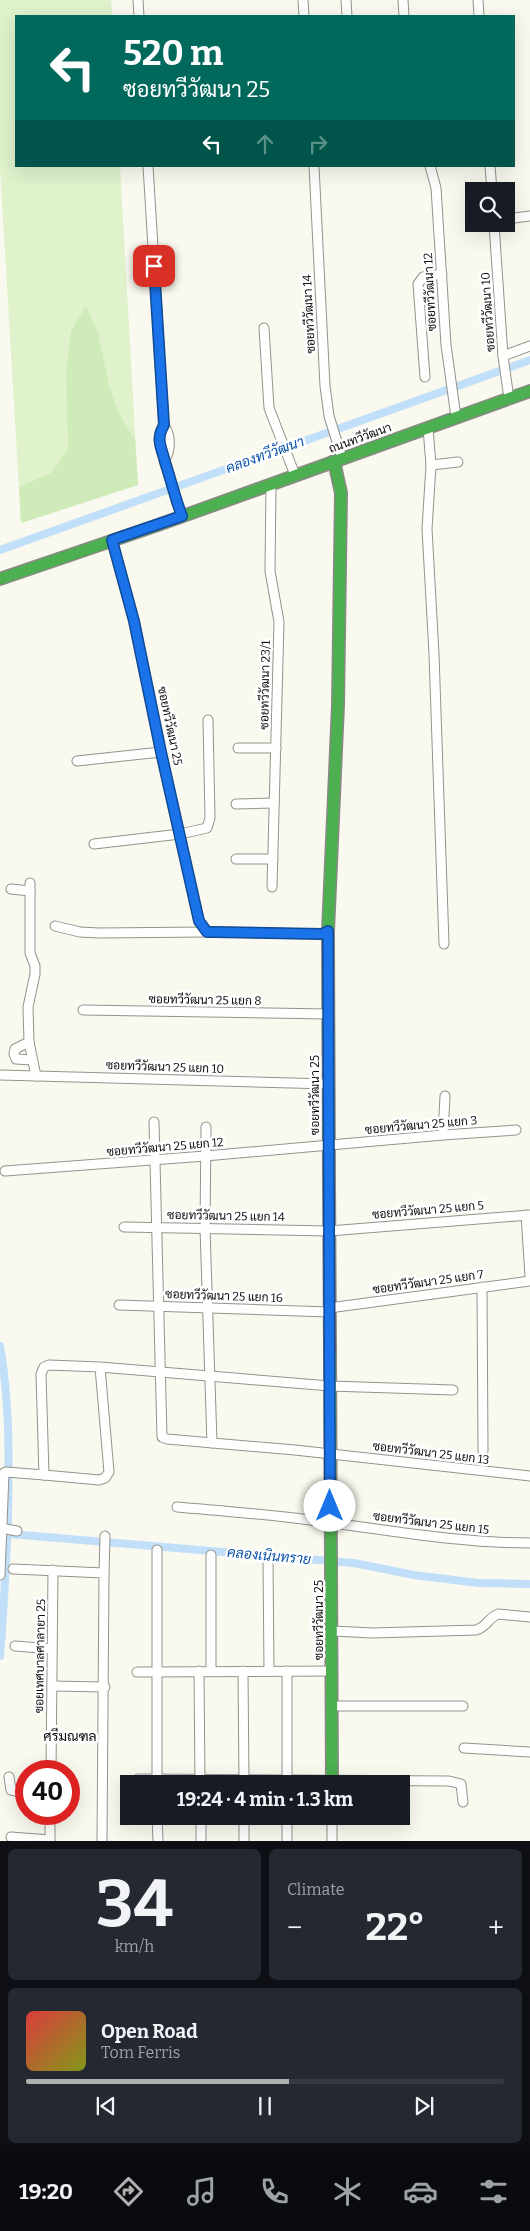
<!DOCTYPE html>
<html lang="en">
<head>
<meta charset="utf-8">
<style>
	body { margin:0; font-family:Bitter,Sarabun,serif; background:#242831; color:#f1f3f6; height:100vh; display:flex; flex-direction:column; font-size:19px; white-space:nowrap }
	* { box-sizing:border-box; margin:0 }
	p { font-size:16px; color:#9ea1a6 }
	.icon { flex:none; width:28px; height:28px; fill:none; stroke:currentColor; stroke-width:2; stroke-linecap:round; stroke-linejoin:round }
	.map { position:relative; height:1841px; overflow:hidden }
	.panel { display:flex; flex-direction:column; gap:8px; padding:8px; background:#0d0f14; flex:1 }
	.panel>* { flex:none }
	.top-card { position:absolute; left:15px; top:15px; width:500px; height:152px; border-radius:0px; box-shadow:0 5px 20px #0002; background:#00695c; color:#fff; overflow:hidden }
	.fabs { position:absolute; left:465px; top:182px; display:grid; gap:10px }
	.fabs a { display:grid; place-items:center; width:50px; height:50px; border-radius:0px; background:#171b24; box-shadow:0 5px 20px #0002; font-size:25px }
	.speed { position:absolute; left:15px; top:1760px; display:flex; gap:10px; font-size:25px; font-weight:700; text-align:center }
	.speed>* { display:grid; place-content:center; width:65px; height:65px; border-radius:50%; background:#171b24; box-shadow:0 5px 20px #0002; line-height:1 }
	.speed .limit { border:8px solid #d22; background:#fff; color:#111 }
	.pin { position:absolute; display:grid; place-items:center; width:42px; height:42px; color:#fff; margin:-21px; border-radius:10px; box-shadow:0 2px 8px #0006 }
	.me { position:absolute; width:55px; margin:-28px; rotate:0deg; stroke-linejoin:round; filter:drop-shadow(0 0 4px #0008) }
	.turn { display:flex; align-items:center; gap:18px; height:105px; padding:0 25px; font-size:22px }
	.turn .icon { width:65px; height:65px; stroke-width:2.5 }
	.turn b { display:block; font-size:35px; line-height:42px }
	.lanes { display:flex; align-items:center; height:48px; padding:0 25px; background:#0003; justify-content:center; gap:25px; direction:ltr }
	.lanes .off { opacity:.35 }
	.big { font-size:38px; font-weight:700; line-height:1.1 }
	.panel .tile { flex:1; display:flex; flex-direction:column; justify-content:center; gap:8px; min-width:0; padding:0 18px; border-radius:8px; background:#242831 }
	.panel .dial { align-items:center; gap:0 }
	.dial b { font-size:65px; line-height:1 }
	.song { display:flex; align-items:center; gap:15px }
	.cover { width:60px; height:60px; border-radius:8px; background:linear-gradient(135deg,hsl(0 70% 55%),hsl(70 70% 35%)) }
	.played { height:5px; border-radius:2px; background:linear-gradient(90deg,#afb0b0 55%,#363941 55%) }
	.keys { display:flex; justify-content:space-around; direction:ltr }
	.heat { display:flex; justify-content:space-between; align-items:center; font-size:28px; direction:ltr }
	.panel .tiles { flex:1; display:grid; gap:8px; grid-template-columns:1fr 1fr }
	.tile:last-child { grid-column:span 2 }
	.trip { position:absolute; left:120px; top:1775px; width:290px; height:50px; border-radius:0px; background:#171b24; box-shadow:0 5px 20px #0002; font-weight:700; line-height:50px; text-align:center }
	.menu { display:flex; height:80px; justify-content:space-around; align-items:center; background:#090b0e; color:#9ea1a6 }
	.menu .icon { width:35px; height:35px }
	.menu .selected { color:#afb0b0 }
	.menu b { font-size:22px; color:#f1f3f6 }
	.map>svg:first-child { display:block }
	.green { fill:#dff2cc }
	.forest { fill:#ceebb9 }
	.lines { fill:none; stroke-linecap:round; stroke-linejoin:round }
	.canal { stroke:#c1dff9; stroke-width:8 }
	.street-casing { stroke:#93938e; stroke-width:11 }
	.fast-casing { stroke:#8a8985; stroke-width:14 }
	.jam-casing { stroke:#8a8985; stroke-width:14 }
	.street { stroke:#fefefd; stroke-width:9 }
	.fast { stroke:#4caf50; stroke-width:11 }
	.jam { stroke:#c62828; stroke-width:11 }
	.route-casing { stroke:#114b97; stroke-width:12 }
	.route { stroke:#1a73e8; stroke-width:9 }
	.labels { text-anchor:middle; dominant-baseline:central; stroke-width:5; stroke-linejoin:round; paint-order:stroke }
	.street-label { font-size:12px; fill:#0c0c0c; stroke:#fff }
	.water-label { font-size:14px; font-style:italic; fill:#0952a9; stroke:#fff }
	.neighbourhood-label { font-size:14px; fill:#0c0c0c; stroke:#fff }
</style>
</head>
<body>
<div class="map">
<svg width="530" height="1841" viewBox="0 0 530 1841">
	<rect width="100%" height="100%" fill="#faf9ef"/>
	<path class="green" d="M 0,0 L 111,0 L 112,16 L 16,16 L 16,166 L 120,166 L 138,485 L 21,523 L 0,168 Z"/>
	<path class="forest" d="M 86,306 L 98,333 L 109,385 L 118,412 L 135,440 L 138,485 L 21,523 L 19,487 L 51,473 L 68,449 L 66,372 L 71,331 Z"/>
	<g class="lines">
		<g class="canal">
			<path d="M 0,550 L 530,360"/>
			<path d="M 0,1346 C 10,1403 9,1460 8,1518 C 6,1564 4,1610 0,1656"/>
			<path d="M 10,1534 L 354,1563 L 414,1575 L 478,1583 L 530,1584"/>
		</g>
		<defs>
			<g id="street">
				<path d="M 138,0 L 139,16"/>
				<path d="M 303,0 L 304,16"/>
				<path d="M 346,0 L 347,16"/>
				<path d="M 403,0 L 404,16"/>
				<path d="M 478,0 L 479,16"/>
				<path d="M 148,166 L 164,425 C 171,436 171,449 165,460"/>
				<path d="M 314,166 L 325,386 L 329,416 L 342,458"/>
				<path d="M 430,166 L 436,188 L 446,345 L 456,417"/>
				<path d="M 490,166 L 492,191"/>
				<path d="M 506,219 L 530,216"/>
				<path d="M 494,224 L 503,356 L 509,399"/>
				<path d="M 264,328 L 269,408 L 295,475"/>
				<path d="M 503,356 L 530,346"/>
				<path d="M 425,377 L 418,284 L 423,277 L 442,274"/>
				<path d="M 164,425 C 155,440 161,448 165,462 C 171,480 175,498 182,516"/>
				<path d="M 428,428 L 431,465 L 427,529 L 434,654 L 444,944"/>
				<path d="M 431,465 L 458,462"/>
				<path d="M 271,484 L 270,571 L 279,622 L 272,887"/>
				<path d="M 112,540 L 134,621 L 161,752 L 199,921 L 207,932 L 214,932 L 321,934 L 328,931"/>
				<path d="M 238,748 L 276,748"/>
				<path d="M 77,761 L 161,752"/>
				<path d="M 236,804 L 274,803"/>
				<path d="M 94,844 L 180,834 L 207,828 L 210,818 L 208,720"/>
				<path d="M 236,859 L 273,859"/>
				<path d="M 30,883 L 30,953 L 35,966 L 35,974 L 28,1007 L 29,1042 L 15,1049 L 14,1054 L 16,1059 L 32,1060"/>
				<path d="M 11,889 L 30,891"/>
				<path d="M 55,926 L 80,932 L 99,933 L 207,932"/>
				<path d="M 83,1010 L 328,1014"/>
				<path d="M 29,1042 L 36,1076"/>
				<path d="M 0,1075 L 329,1084"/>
				<path d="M 154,1122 L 162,1437 L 167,1439 L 295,1450 L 530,1476"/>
				<path d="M 206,1127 L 205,1228 L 212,1443"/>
				<path d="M 443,1135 L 445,1096"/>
				<path d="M 5,1171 L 205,1156 L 443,1135 L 516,1130"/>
				<path d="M 526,1215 L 530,1276"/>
				<path d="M 124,1227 L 329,1231 L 530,1215"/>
				<path d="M 482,1287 L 483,1451"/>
				<path d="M 119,1305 L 329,1312"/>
				<path d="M 329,1308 L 530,1281"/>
				<path d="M 100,1367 L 109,1472 L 105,1478 L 99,1480 L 44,1475 L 41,1374 L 44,1367 L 49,1365 L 100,1367 L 330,1386 L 453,1390"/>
				<path d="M 177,1507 C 222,1511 266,1514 310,1520 C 383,1529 456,1543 530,1543"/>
				<path d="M 0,1528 L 17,1531"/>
				<path d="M 157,1550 L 157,1784"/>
				<path d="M 268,1560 L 269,1671"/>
				<path d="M 13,1569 L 104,1573 L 102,1841"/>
				<path d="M 104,1573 L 105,1536"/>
				<path d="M 0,1575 L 4,1473 L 6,1472 L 44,1475"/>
				<path d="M 332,1631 L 373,1633 L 476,1630 C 487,1627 488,1618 498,1614 L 530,1617"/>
				<path d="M 15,1646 L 52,1649"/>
				<path d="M 199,1671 L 200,1784"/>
				<path d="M 211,1671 L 211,1555"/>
				<path d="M 243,1671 L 244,1784"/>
				<path d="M 287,1671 L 287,1784"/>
				<path d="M 137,1672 L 332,1671"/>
				<path d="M 52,1686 L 105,1687"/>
				<path d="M 332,1706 L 463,1706"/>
				<path d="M 464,1748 L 530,1752"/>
				<path d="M 51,1771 L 53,1570"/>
				<path d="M 9,1777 L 11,1790 L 26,1793"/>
				<path d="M 138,1779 L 449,1781 L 461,1784 L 463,1802"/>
				<path d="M 157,1816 L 158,1841"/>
				<path d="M 201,1816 L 201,1841"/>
				<path d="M 244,1816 L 244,1841"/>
				<path d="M 332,1816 L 332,1841"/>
				<path d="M 11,1837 L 50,1840"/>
				<path d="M 50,1841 L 50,1814"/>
				<path d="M 287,1841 L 287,1816"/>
			</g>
			<g id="fast">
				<path d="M 0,579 L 161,524 L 530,391"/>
				<path d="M 329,1183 L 328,931 L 338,705 L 341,493 L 334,461"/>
				<path d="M 330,1351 L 332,1784"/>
			</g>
			<path id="jam" d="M 329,1183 L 330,1351"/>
		</defs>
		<use href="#street" class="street-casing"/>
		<use href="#fast" class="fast-casing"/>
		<use href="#jam" class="jam-casing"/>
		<use href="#street" class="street"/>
		<use href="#fast" class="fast"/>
		<use href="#jam" class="jam"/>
	</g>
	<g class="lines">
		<defs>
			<path id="route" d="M 154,266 L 164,425 C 155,440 162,448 165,462 C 171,480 175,498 182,516 L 112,540 L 134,621 L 161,752 L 199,921 L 207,932 L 214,932 L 322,934 L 328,931 L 330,1506"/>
		</defs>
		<use href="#route" class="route-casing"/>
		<use href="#route" class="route"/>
	</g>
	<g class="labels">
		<g class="street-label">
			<text transform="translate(430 292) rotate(-93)">ซอยทวีวัฒนา 12</text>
			<text transform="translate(488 312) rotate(-94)">ซอยทวีวัฒนา 10</text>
			<text transform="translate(309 314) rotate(-93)">ซอยทวีวัฒนา 14</text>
			<text transform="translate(360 438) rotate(-20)">ถนนทวีวัฒนา</text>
			<text transform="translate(265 685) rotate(-89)">ซอยทวีวัฒนา 23/1</text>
			<text transform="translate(170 726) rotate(78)">ซอยทวีวัฒนา 25</text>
			<text transform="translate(205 1000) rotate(1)">ซอยทวีวัฒนา 25 แยก 8</text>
			<text transform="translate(165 1067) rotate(2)">ซอยทวีวัฒนา 25 แยก 10</text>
			<text transform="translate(315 1095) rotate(-90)">ซอยทวีวัฒนา 25</text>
			<text transform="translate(421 1125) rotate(-5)">ซอยทวีวัฒนา 25 แยก 3</text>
			<text transform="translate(165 1147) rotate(-5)">ซอยทวีวัฒนา 25 แยก 12</text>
			<text transform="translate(428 1210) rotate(-5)">ซอยทวีวัฒนา 25 แยก 5</text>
			<text transform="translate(226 1216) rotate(1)">ซอยทวีวัฒนา 25 แยก 14</text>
			<text transform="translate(428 1282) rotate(-8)">ซอยทวีวัฒนา 25 แยก 7</text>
			<text transform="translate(224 1296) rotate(2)">ซอยทวีวัฒนา 25 แยก 16</text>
			<text transform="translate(431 1453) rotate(7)">ซอยทวีวัฒนา 25 แยก 13</text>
			<text transform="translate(431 1523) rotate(7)">ซอยทวีวัฒนา 25 แยก 15</text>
			<text transform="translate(319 1620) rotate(-90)">ซอยทวีวัฒนา 25</text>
			<text transform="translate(40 1656) rotate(-89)">ซอยเทศบาลศาลายา 25</text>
		</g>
		<g class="water-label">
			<text transform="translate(265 455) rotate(-20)">คลองทวีวัฒนา</text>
			<text transform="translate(269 1556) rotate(5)">คลองเนินทราย</text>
		</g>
		<g class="neighbourhood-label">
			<text x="70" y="1736">ศรีมณฑล</text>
		</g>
	</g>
</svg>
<div class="fabs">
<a><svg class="icon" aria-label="search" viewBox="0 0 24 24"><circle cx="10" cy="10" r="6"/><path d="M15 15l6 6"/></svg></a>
</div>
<div class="speed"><div class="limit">40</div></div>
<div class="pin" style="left:154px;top:266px;background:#d93025"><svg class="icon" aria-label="arrive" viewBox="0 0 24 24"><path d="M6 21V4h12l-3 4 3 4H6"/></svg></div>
<svg class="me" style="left:330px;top:1506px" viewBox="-20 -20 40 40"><circle r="19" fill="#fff"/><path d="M0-13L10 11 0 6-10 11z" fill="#1a73e8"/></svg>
<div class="trip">19:24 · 4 min · 1.3 km</div>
<div class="top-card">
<div class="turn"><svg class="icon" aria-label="left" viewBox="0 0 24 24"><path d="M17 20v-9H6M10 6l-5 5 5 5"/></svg><div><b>520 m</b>ซอยทวีวัฒนา 25</div></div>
<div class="lanes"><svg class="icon" aria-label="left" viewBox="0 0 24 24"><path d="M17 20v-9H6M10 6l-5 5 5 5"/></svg><svg class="icon off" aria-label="ahead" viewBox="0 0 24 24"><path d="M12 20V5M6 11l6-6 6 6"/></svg><svg class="icon off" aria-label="right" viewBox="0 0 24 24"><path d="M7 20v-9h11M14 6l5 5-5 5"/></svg></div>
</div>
</div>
<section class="panel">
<div class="tiles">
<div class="tile dial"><b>34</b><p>km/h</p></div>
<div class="tile"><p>Climate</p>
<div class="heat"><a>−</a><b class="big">22°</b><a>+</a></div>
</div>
<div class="tile">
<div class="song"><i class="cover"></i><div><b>Open Road</b><p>Tom Ferris</p></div></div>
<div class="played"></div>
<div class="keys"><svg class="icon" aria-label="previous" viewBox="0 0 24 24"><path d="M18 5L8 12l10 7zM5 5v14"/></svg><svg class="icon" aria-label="pause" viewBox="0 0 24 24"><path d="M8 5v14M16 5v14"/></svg><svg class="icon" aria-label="next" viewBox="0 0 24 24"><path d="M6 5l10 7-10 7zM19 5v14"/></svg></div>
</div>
</div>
</section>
<nav class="menu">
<b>19:20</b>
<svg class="icon selected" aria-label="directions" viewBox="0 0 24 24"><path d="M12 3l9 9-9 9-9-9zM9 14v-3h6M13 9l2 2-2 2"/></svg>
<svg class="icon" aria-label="music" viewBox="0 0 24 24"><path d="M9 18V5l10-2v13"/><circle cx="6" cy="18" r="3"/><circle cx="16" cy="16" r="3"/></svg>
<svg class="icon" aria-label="phone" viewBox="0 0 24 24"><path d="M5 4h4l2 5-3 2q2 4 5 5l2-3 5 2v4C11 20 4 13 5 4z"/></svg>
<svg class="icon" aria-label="climate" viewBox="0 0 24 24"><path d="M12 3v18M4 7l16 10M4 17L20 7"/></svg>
<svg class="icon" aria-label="car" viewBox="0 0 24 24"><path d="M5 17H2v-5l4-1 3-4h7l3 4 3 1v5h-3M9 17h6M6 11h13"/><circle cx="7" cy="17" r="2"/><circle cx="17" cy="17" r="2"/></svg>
<svg class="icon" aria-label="filters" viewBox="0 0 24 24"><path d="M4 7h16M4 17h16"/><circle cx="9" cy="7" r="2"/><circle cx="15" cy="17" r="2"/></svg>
</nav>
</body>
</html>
